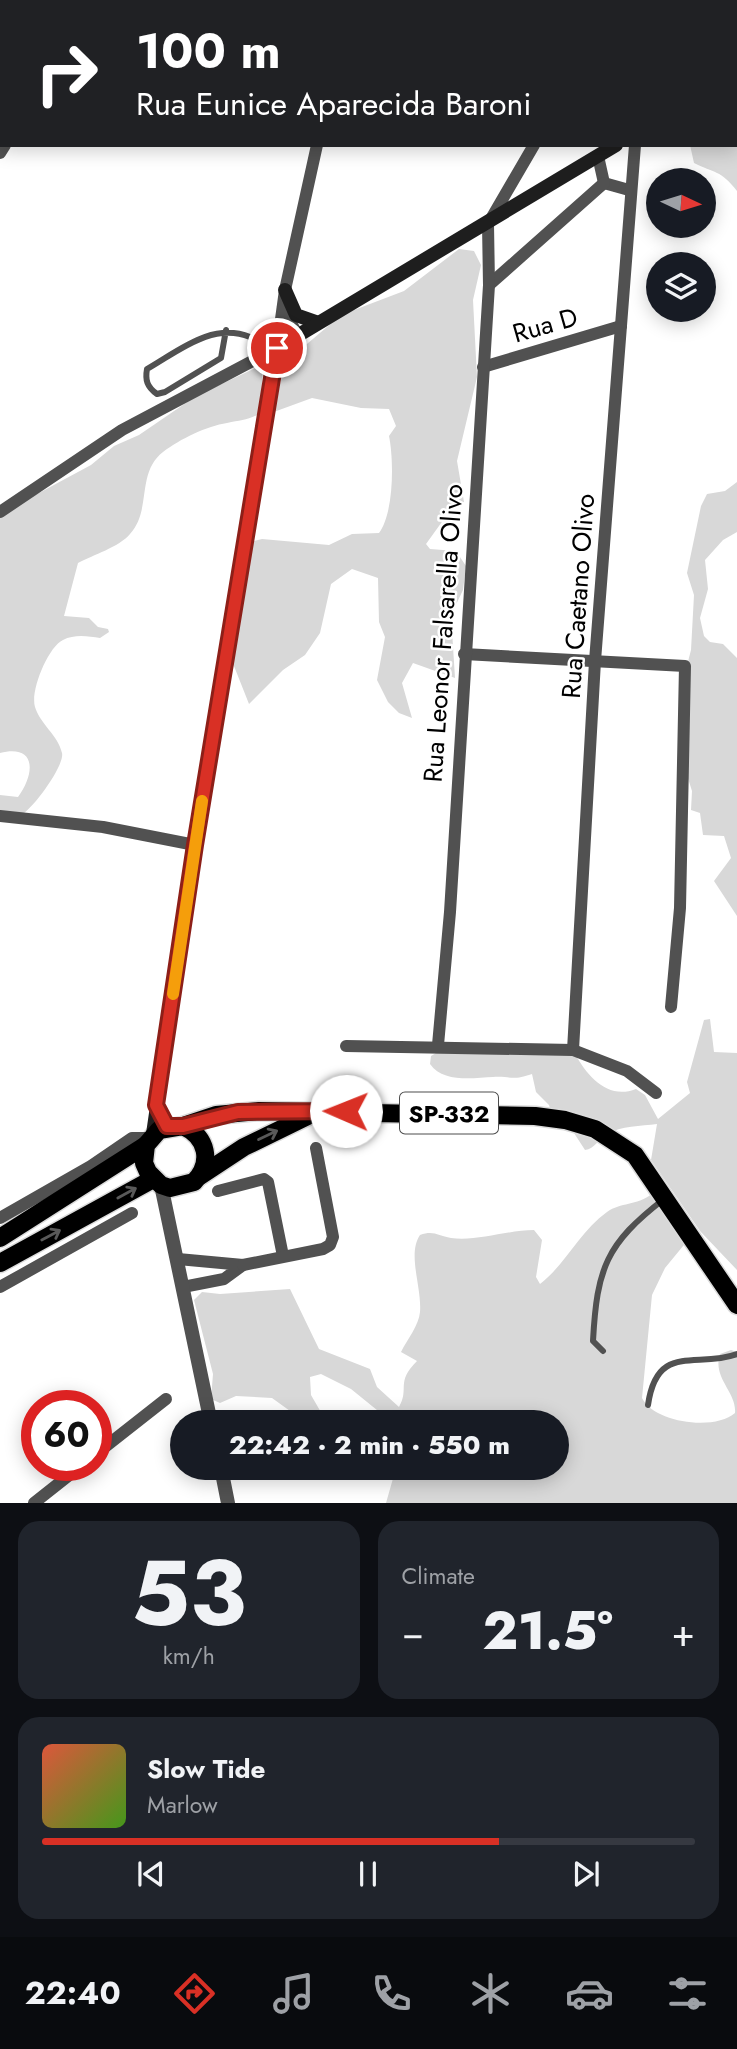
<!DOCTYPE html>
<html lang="en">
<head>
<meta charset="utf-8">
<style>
	body { margin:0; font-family:Jost,sans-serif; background:#20242c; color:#f1f3f6; height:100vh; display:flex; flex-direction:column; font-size:26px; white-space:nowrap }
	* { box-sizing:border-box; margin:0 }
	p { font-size:23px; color:#9ea1a6 }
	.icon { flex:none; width:38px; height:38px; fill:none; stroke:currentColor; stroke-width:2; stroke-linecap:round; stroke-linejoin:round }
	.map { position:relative; height:1503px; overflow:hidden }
	.sheet { display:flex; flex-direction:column; gap:18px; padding:18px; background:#0d0f14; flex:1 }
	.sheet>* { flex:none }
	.banner { position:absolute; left:0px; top:0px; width:738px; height:147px; box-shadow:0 4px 18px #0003; background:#202124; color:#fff; overflow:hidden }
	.needle { width:46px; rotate:94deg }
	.controls { position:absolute; left:646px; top:168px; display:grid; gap:14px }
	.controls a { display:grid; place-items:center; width:70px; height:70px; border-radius:50%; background:#171b24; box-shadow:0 4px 18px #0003; font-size:35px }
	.speed { position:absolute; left:21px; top:1390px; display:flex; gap:14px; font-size:35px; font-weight:700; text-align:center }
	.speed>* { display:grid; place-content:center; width:91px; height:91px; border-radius:50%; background:#171b24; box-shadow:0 4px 18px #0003; line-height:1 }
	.speed .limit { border:10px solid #d22; background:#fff; color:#111 }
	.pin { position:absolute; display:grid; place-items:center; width:60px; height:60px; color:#fff; margin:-30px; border:4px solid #fff; border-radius:50%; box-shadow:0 2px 7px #0007 }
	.me { position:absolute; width:77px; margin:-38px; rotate:271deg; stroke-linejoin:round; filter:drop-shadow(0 0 5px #0008) }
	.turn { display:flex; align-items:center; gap:24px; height:147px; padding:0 21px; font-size:32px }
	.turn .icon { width:91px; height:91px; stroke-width:2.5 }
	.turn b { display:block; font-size:49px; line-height:60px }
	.big { font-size:52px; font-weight:800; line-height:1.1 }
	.sheet .card { flex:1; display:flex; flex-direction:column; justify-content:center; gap:10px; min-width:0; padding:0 24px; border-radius:21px; background:#20242c }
	.sheet .dial { align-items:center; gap:0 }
	.dial b { font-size:91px; line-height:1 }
	.song { display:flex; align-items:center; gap:21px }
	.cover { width:84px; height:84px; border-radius:10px; background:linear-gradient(135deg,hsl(10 70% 55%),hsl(100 70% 35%)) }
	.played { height:7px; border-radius:4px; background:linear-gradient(90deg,#d93025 70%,#363941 70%) }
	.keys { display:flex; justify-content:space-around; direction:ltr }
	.heat { display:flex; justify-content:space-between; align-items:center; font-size:38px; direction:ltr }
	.sheet .tiles { flex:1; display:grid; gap:18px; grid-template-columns:1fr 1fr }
	.card:last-child { grid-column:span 2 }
	.trip { position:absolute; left:170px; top:1410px; width:399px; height:70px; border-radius:35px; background:#171b24; box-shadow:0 4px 18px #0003; font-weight:800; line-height:70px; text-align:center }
	.menu { display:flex; height:112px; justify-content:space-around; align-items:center; background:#090b0e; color:#9ea1a6 }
	.menu .icon { width:49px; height:49px }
	.menu .selected { color:#d93025 }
	.menu b { font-size:32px; color:#f1f3f6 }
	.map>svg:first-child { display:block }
	.green { fill:#d8d8d8 }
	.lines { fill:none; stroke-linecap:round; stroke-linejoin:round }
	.primary-casing { stroke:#dbdbdb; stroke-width:21 }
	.service { stroke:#515151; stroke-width:6 }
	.minor { stroke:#515151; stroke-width:12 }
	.tertiary { stroke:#515151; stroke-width:14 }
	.secondary { stroke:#1e1e1e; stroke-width:14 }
	.primary { stroke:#000; stroke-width:18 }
	.oneway { stroke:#595959 }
	.route-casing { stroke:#8d1f18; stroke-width:18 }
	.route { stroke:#d93025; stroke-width:12 }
	.slow { stroke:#f59e0b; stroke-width:12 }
	.labels { text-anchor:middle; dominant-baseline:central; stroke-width:5; stroke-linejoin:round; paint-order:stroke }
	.shield { fill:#fff; stroke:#4c4c4c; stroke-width:2 }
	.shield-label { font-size:24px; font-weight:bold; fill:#000 }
	.street-label { font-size:26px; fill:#000; stroke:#fff }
</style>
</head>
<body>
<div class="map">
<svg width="737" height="1503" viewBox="0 0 737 1503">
	<rect width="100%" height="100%" fill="#fff"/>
	<g class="green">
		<path d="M 692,0 L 737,0 L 737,191 C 721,170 714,173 694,163 L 690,145 L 737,145 L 737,2 Z"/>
		<path d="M 459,249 L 474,251 L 481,265 L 473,300 L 477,377 L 457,461 L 464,502 L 444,519 L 426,544 L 430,549 L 456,551 L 466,566 L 463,590 L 451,615 L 455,678 L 413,663 L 402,683 L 412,718 L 399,713 L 388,702 L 377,680 L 385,637 L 379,622 L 378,578 L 352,569 L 331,584 L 320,633 L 305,655 L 283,670 L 249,704 L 232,661 L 250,542 L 262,539 L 329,545 L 352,534 L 379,533 C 394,513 394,460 389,436 L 396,426 L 389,409 L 361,408 L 312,398 L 271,413 L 287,361 L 341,315 L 404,291 Z"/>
		<path d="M 262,365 L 263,412 C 249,420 242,420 227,423 C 207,426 180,439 163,452 C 136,473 152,510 130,534 C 119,547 93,555 78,563 L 64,616 L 89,618 L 98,627 L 108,629 L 109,632 L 100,638 C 88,636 74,634 63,640 C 48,647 30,691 35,707 C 40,724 58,735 62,753 C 65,765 33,809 21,815 C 16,817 6,817 0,818 L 0,795 L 18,797 C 35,774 37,744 0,753 L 0,514 L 91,465 L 114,446 L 139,435 L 196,396 Z"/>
		<path d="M 737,482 L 737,532 L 723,540 L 705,560 L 708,589 L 700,618 L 704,636 L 710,642 L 723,644 L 737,658 L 737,916 L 714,881 L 731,858 L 724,836 L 703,835 L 700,813 L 691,810 L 692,791 L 678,747 L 683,681 L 691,650 L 694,595 L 687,573 L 701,506 L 707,494 L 725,491 Z"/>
		<path d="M 710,1019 L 714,1052 L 737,1053 L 737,1270 L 700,1231 L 651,1160 L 657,1124 C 641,1126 621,1126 607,1134 C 598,1139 595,1149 585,1150 L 574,1133 L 556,1128 L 549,1105 L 536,1092 L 532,1074 C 512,1081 511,1076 493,1077 C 473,1078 443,1083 430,1064 L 431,1056 L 436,1053 L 575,1054 C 588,1077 608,1100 636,1089 L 645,1095 L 658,1119 L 690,1093 L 687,1082 L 704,1020 Z"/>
		<path d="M 652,1194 L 688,1240 L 665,1268 L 652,1295 L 642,1398 C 654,1423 715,1431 735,1413 C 737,1392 712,1378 720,1354 L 731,1350 L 737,1352 L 737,1503 L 386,1503 L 396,1468 L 556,1468 L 556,1423 L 393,1423 L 351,1389 L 321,1374 L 310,1377 L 311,1395 L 326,1421 L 304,1421 L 272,1398 L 236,1396 L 220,1403 L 211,1399 L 213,1374 L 194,1300 L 202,1292 L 220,1294 L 290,1289 L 319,1349 L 370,1369 L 377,1387 L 399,1407 C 410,1388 395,1383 417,1361 L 401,1352 C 407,1340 419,1325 420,1312 C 422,1287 407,1254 420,1235 C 434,1230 438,1236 451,1238 C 475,1242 508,1230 534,1230 L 542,1240 L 536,1277 L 540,1284 C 566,1264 580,1231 607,1212 C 621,1202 636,1206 652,1194 Z"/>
	</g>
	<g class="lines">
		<defs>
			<g id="primary">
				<path d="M 183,1126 C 207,1137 213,1162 194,1182 L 170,1188 L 161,1185 L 148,1172 L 144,1163 L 146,1145 L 159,1130 L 183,1126 L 216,1115 L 259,1111 L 535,1116 L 565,1120 L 595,1129 L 635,1155 L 737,1305"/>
				<path d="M 200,1176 L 244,1147 L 316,1112"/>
				<path d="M 0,1238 L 146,1145"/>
				<path d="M 0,1263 L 153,1179"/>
			</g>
		</defs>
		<use href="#primary" class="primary-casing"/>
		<g class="service">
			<path d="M 226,330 L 221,358 L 165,392 L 157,394 C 147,387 145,380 147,369 C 180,350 212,322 250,337"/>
			<path d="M 603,1351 L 593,1341 C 597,1268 606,1244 664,1199"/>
			<path d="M 648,1405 C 657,1342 696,1369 737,1354"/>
		</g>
		<g class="minor">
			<path d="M 265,0 L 268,2"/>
			<path d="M 33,2 L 33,0"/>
			<path d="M 345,2 L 345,0"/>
			<path d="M 619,2 L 620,0"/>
			<path d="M 0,153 L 5,145"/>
			<path d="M 598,156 L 604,183 L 629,190"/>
			<path d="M 489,285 L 604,183"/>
			<path d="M 283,308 L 297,334"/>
			<path d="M 483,367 L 621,326"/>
			<path d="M 0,512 L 122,430 L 277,348 L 285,290 L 317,145"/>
			<path d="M 464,654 L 685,666 L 680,908 L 671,1007"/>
			<path d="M 0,816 L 103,827 L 195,845"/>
			<path d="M 438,1045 L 450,912 L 489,285 L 488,224 L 534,145"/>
			<path d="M 346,1046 L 573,1050 L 627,1071 L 656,1093"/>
			<path d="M 573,1050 L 595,661 L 635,145"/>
			<path d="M 218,1191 L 264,1179 L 268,1182 L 283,1256"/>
			<path d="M 0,1218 L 91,1166 L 132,1138 L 150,1138"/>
			<path d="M 178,1259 L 243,1265 L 224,1279 L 183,1287"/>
			<path d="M 243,1265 L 323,1249 L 330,1245 L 333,1237 L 316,1148"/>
			<path d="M 0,1287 L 132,1213"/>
			<path d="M 96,1454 L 166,1399"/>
			<path d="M 34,1503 L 82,1465"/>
		</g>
		<g class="tertiary">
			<path d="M 161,1185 L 211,1423"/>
			<path d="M 221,1468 L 228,1503"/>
		</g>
		<g class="secondary">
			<path d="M 285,290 L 296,315 L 316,322"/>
			<path d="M 153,1134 L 195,845 L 277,348 L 616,145"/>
		</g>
		<use href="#primary" class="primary"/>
	</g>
	<defs><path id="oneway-shaft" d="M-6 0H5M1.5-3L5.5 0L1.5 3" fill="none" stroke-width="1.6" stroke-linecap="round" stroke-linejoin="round" transform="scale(1.75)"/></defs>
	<g class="oneway">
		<use href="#oneway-shaft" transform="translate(268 1135) rotate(-26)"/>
		<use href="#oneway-shaft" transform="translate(127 1193) rotate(-29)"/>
		<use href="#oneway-shaft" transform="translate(51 1235) rotate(-28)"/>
	</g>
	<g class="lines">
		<defs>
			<path id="route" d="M 277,348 L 195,845 L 156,1105 L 167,1126 L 183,1126 L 238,1112 L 346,1111"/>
		</defs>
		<use href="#route" class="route-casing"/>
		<use href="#route" class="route"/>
		<path class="slow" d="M 173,994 L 202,801"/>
	</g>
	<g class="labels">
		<rect class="shield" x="400" y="1092.5" width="98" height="41" rx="5"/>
		<g class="shield-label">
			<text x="449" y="1113">SP-332</text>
		</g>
		<g class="street-label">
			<text transform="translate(545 325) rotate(-16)">Rua D</text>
			<text transform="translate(578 596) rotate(-86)">Rua Caetano Olivo</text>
			<text transform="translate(443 633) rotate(-86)">Rua Leonor Falsarella Olivo</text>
		</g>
	</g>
</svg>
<div class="controls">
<a><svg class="needle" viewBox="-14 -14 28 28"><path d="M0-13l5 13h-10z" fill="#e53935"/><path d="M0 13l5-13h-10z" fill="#9ea1a6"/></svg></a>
<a><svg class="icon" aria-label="layers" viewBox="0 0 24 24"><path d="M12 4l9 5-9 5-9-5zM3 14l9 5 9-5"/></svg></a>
</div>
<div class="speed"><div class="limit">60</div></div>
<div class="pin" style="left:277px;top:348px;background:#d93025"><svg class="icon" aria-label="arrive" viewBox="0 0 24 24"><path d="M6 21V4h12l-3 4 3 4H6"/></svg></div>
<svg class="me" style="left:346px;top:1111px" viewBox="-20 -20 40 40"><circle r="19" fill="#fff"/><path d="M0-13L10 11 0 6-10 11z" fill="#d93025"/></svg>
<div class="trip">22:42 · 2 min · 550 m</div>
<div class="banner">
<div class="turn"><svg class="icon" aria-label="right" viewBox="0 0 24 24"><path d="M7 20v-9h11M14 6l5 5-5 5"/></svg><div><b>100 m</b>Rua Eunice Aparecida Baroni</div></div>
</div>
</div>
<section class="sheet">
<div class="tiles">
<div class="card dial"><b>53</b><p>km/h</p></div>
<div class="card"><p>Climate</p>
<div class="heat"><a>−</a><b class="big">21.5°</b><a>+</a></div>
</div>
<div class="card">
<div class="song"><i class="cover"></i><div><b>Slow Tide</b><p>Marlow</p></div></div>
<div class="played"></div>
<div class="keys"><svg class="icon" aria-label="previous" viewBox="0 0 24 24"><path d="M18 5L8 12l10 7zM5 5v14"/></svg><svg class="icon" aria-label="pause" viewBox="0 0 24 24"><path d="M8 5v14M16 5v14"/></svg><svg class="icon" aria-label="next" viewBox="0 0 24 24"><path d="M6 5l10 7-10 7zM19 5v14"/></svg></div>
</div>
</div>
</section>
<nav class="menu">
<b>22:40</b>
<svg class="icon selected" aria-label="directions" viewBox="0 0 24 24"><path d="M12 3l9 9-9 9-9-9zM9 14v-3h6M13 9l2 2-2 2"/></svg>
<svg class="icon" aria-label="music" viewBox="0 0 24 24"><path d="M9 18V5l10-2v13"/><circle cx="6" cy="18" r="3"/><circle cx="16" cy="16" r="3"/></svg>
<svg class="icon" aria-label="phone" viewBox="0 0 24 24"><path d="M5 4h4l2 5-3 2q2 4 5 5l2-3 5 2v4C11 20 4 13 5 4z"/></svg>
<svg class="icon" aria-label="climate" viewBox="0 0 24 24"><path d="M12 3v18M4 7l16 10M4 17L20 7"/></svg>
<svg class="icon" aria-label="car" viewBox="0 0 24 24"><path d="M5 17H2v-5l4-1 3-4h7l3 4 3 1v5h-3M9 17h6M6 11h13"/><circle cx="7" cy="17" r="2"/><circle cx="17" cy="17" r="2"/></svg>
<svg class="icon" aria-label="filters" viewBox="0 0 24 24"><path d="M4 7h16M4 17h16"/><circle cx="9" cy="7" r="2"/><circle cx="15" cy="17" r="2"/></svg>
</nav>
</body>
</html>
